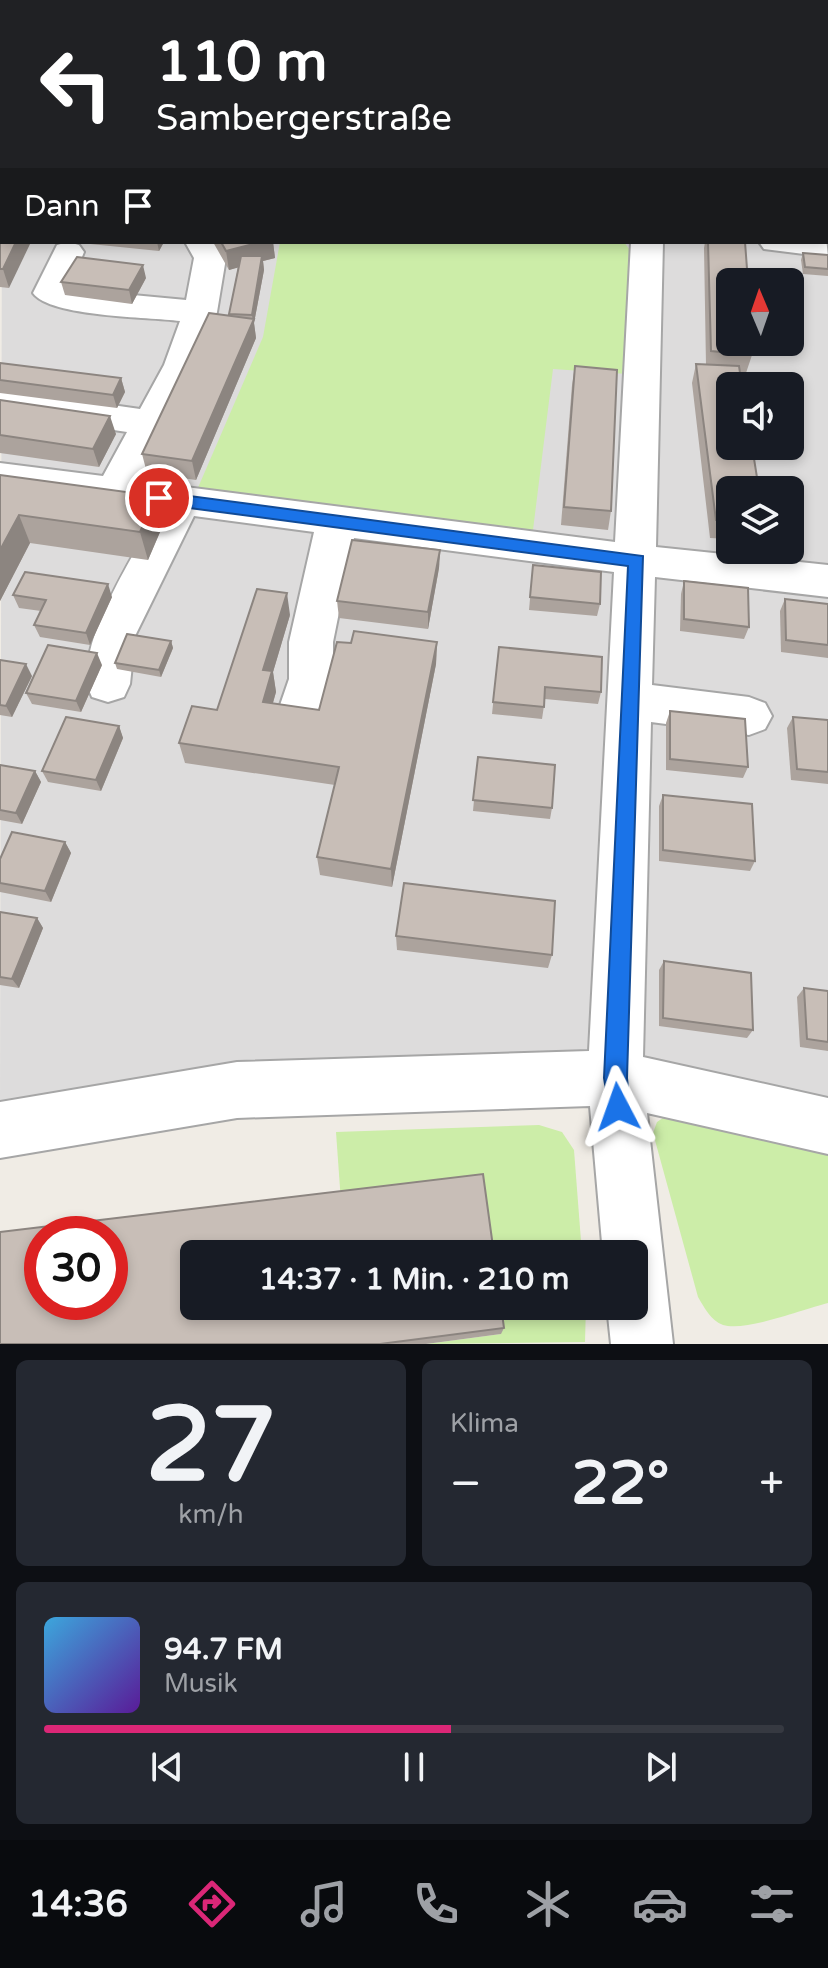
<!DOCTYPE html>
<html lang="de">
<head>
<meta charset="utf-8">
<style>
	body { margin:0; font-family:"Varela Round",sans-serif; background:#242831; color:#f1f3f6; height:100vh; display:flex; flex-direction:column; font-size:30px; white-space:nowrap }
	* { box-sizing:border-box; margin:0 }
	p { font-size:26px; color:#9ea1a6 }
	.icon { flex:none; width:44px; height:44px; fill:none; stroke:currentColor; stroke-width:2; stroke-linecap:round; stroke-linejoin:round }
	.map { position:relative; height:1344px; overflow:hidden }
	.sheet { display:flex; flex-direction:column; gap:16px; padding:16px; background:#0d0f14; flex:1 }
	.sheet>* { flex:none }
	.top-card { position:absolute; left:0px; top:0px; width:828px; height:244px; box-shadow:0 4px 12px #0003; background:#202124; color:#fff; overflow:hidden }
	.needle { width:52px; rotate:358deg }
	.fabs { position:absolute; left:716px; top:268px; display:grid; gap:16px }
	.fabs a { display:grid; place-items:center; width:88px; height:88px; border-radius:12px; background:#171b24; box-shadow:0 4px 12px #0003; font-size:40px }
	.speed { position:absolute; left:24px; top:1216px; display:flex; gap:16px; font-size:40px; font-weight:700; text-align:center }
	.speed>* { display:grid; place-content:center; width:104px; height:104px; border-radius:50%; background:#171b24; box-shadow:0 4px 12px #0003; line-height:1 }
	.speed .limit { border:12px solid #d22; background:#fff; color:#111 }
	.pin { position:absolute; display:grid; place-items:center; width:68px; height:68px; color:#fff; margin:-34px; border:4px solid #fff; border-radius:50%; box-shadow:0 2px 8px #0007 }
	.me { position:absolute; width:88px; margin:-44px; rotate:356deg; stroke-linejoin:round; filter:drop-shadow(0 0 6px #0008) }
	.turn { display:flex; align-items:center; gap:28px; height:168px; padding:0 24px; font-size:36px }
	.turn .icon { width:104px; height:104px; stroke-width:2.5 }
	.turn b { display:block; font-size:56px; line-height:68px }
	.then { display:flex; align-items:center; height:76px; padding:0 24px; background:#0003; gap:16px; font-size:30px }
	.big { font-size:60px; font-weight:700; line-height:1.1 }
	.sheet .widget { flex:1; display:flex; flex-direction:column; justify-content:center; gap:12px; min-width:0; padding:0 28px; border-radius:12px; background:#242831 }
	.sheet .dial { align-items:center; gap:0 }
	.dial b { font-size:104px; line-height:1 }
	.song { display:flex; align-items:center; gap:24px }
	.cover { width:96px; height:96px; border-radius:12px; background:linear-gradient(135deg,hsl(200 70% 55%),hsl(270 70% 35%)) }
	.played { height:8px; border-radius:4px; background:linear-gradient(90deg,#db2777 55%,#363941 55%) }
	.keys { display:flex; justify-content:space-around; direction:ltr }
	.heat { display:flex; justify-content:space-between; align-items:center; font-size:44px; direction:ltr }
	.sheet .tiles { flex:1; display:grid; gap:16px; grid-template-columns:1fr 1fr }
	.widget:last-child { grid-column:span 2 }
	.trip { position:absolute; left:180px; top:1240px; width:468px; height:80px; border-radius:12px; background:#171b24; box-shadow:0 4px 12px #0003; font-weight:700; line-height:80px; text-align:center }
	.tabs { display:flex; height:128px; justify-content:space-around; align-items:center; background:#090b0e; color:#9ea1a6 }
	.tabs .icon { width:56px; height:56px }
	.tabs .selected { color:#db2777 }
	.tabs b { font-size:36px; color:#f1f3f6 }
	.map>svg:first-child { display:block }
	.residential { fill:#dddcdc; fill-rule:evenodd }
	.grass { fill:#cceda8 }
	.forest { fill:#aad297 }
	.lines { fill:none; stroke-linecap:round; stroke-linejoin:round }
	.minor-casing { stroke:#a6a6a6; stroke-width:4 }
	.minor { fill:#fff; fill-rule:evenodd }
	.wall { fill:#aca39d }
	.shaded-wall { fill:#8c8580 }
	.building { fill:#c8beb7; stroke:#8c8580; stroke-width:2; fill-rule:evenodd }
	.route { fill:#1a73e8; stroke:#114b97; stroke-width:2 }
</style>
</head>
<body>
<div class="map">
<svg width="828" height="1344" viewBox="0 0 828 1344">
	<rect width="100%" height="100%" fill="#f0ece5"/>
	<path class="residential" d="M 429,0 L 828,0 L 828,1110 L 595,1056 L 0,1104 L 2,181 L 2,242 L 826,242 L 826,2 ZM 730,282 L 790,282 L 790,342 L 730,342 ZM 730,386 L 790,386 L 790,446 L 730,446 ZM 730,490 L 790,490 L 790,550 L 730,550 Z"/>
	<g class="grass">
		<path d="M 280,242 L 624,242 L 632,253 L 627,374 L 553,369 L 533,530 L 197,490 L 263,337 Z"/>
		<path d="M 667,1115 L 828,1150 L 828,1303 C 803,1309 746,1332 723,1325 C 711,1321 704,1307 698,1297 L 653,1133 L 657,1122 Z"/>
		<path d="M 539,1125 L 562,1132 L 574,1150 L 582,1254 L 490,1254 L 341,1202 L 336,1132 Z"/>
		<path d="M 497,1306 L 586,1306 L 585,1342 L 426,1344 L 501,1334 Z"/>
	</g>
	<path class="forest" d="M 49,0 L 398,0 L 47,2 Z"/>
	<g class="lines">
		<defs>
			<g id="minor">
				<path d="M 402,0 L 428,0 L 400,2 Z"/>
				<path d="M 477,0 L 511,0 L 513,2 L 479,2 Z"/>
				<path d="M 702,0 L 730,0 L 732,2 L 704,2 Z"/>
				<rect x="826" y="9" width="2" height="16"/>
				<rect x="0" y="97" width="2" height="16"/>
				<path d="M 2,132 L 2,153 L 0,154 L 0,133 Z"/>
				<rect x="0" y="174" width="2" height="18"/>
				<path d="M 826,237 L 828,257 L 764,249 L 759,242 L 826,242 Z"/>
				<path d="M 68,242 L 79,245 L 84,252 L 69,289 L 186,300 L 194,258 L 185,242 L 217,242 L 226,258 L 217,312 L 200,365 L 139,481 L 615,542 L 631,242 L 663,242 L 656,547 L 828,565 L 828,597 L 655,577 L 652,685 L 749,697 L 765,703 L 772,716 L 765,729 L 749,735 L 651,722 L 643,1057 L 828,1098 L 828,1154 L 647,1113 L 673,1344 L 611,1344 L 607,1306 L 634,1306 L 634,1254 L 603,1254 L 590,1106 L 237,1118 L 0,1158 L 0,1102 L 237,1062 L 589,1051 L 614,572 L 354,538 L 333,642 L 333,679 L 318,721 L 302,727 L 286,721 L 279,708 L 289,679 L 289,642 L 314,532 L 194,516 L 135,636 L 130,684 L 124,697 L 108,702 L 92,697 C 69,651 135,555 157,512 L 0,491 L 0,463 L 103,476 L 127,432 L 0,413 L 0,389 L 140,409 L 164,365 L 180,321 C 149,317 50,317 33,293 L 57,245 Z"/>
			</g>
		</defs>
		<use href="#minor" class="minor-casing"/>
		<use href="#minor" class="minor"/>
	</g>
	<g class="wall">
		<rect x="826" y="164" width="2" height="67"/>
		<path d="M 0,197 L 9,288 L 0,287 Z"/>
		<path d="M 71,242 L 164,242 L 159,251 Z"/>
		<path d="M 213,242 L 273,242 L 275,258 L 263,261 L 264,270 L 254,323 L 256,338 L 196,480 L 147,473 L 142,454 L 229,316 L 238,267 L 229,270 Z"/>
		<path d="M 705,242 L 745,242 L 752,355 L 746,373 L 740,373 L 730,490 L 730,539 L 710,538 L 692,383 L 696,364 L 706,365 L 704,248 Z"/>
		<path d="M 803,253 L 828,255 L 828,276 L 803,274 L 801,260 Z"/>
		<path d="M 146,278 L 132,304 L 65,295 L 61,282 Z"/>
		<path d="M 0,363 L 121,378 L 125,392 L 117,408 L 0,393 Z"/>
		<path d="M 575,366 L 611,511 L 608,530 L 561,525 L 572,385 Z"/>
		<path d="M 0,400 L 116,434 L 99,467 L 0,453 Z"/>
		<path d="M 0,475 L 156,496 L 163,525 L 148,560 L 30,543 L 0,601 Z"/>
		<path d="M 440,550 L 439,568 L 428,629 L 339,618 L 337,601 Z"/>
		<path d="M 533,565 L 600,604 L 597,616 L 529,610 Z"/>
		<path d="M 684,581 L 749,627 L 744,639 L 680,631 L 681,594 Z"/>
		<path d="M 13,595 L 112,597 L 90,645 L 40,637 L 34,625 L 41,611 L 19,608 Z"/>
		<path d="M 785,599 L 828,604 L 828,658 L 781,652 L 780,611 Z"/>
		<path d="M 290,615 L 273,672 L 276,692 L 273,703 L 319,710 L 351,643 L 437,642 L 436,664 L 392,887 L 320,875 L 317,857 L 335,785 L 185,763 L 179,743 L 217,710 Z"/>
		<path d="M 171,641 L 173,648 L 161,677 L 117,669 L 115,663 Z"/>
		<path d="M 499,647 L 601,692 L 598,704 L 545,699 L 542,719 L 492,714 Z"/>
		<path d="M 0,660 L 32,676 L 12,717 L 0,715 Z"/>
		<path d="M 102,665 L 81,712 L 32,704 L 26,693 Z"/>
		<path d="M 670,711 L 748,767 L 743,778 L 666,770 L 666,723 Z"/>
		<path d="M 793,717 L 828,720 L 828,784 L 791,780 L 787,728 Z"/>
		<path d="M 119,726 L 123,738 L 101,791 L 48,782 L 42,771 Z"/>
		<path d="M 478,757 L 552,808 L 550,819 L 473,811 Z"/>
		<path d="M 0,765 L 35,771 L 41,782 L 22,824 L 0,820 Z"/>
		<path d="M 663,795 L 755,861 L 750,871 L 659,861 L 659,806 Z"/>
		<path d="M 65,842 L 71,853 L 51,902 L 0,892 L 0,859 Z"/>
		<path d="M 0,912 L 37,918 L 43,928 L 19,988 L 0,985 Z"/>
		<path d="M 396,936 L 552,955 L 548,968 L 397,950 Z"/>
		<path d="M 664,961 L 753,1030 L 747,1038 L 659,1026 L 659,970 Z"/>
		<path d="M 804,988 L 828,991 L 828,1051 L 800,1047 L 797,997 Z"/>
		<path d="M 504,1328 L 501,1334 L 426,1344 L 0,1344 Z"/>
	</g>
	<g class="shaded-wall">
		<path d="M 16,242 L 31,242 L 9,288 L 3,269 Z"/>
		<path d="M 157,242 L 164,242 L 159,251 Z"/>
		<path d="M 261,242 L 273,242 L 275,258 L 263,261 L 264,270 L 254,323 L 256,338 L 196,480 L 192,461 L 253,322 L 252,315 L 262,261 L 229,270 L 226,251 Z"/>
		<path d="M 143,265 L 146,278 L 132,304 L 129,290 Z"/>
		<path d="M 121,378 L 125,392 L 117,408 L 113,395 Z"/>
		<path d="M 110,416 L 116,434 L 99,467 L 93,449 Z"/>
		<path d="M 156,496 L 163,525 L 148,560 L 140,532 Z"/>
		<path d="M 19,515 L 30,543 L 0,601 L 0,550 Z"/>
		<path d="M 440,550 L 439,568 L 428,629 L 428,612 Z"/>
		<path d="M 108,584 L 112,597 L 90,645 L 86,633 Z"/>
		<path d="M 287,593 L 290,615 L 273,672 L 276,692 L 267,723 L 263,702 L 263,670 Z"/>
		<path d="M 171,641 L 173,648 L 161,677 L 159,670 Z"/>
		<path d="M 437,642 L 436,664 L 392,887 L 391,869 Z"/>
		<path d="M 97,653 L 102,665 L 81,712 L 76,701 Z"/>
		<path d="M 26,664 L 32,676 L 12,717 L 6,706 Z"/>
		<path d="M 119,726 L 123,738 L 101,791 L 96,780 Z"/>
		<path d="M 35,771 L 41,782 L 22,824 L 16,813 Z"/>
		<path d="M 65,842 L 71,853 L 51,902 L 45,891 Z"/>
		<path d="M 37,918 L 43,928 L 19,988 L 12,979 Z"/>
	</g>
	<g class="building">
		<rect x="826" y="164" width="2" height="48"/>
		<path d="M 2,193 L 2,242 L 16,242 L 3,269 L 0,269 L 0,197 Z"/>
		<path d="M 221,242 L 261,242 L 226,251 Z"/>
		<path d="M 708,242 L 745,242 L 748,282 L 730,282 L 730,342 L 751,342 L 752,355 L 711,351 Z"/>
		<path d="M 803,253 L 828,255 L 828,269 L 805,267 Z"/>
		<path d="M 241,256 L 262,256 L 252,315 L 229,314 Z"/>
		<path d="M 77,257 L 143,265 L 129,290 L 61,282 Z"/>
		<path d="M 209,313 L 254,319 L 192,461 L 142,454 Z"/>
		<path d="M 0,363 L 121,378 L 113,395 L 0,380 Z"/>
		<path d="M 696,364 L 739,366 L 742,386 L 730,386 L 730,446 L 752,446 L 759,490 L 730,490 L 730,520 L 716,520 Z"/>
		<path d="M 575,366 L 617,370 L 611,511 L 564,507 Z"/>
		<path d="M 0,400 L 110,416 L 93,449 L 0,435 Z"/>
		<path d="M 0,475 L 156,496 L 140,532 L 19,515 L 0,550 Z"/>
		<path d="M 352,540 L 440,550 L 428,612 L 337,601 Z"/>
		<path d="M 533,565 L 601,572 L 600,604 L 530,597 Z"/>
		<path d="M 25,572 L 108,584 L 86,633 L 34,625 L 46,600 L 13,595 Z"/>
		<path d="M 684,581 L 748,588 L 749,627 L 684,619 Z"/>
		<path d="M 257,589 L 287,593 L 263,670 L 272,671 L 263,702 L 319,710 L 337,642 L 351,643 L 354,631 L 437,642 L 391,869 L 317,857 L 339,767 L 179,743 L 192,706 L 217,710 Z"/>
		<path d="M 785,599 L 828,604 L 828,645 L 786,640 Z"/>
		<path d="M 127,634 L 171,641 L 159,670 L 115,663 Z"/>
		<path d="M 48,645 L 97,653 L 76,701 L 26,693 Z"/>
		<path d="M 499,647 L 602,657 L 601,692 L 545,687 L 544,707 L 493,702 Z"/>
		<path d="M 0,660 L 26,664 L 6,706 L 0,705 Z"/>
		<path d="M 670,711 L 745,719 L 748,767 L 670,759 Z"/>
		<path d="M 66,717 L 119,726 L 96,780 L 42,771 Z"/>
		<path d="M 793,717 L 828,720 L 828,772 L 797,769 Z"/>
		<path d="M 478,757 L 555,765 L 552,808 L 473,800 Z"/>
		<path d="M 0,765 L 35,771 L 16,813 L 0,810 Z"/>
		<path d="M 663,795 L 752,804 L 755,861 L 663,850 Z"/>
		<path d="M 12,832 L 65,842 L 45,891 L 0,883 L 0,859 Z"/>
		<path d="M 404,883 L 555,901 L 552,955 L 396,936 Z"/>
		<path d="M 0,912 L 37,918 L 12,979 L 0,977 Z"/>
		<path d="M 664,961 L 751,973 L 753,1030 L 663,1018 Z"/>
		<path d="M 804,988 L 828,991 L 828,1042 L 807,1039 Z"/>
		<path d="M 483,1174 L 494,1254 L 194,1254 L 194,1306 L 501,1306 L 504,1328 L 380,1344 L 0,1344 L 0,1232 ZM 42,1234 L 110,1234 L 110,1302 L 42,1302 Z"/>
	</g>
	<path class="route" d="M 159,492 L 643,556 L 627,1078 L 630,1107 L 626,1115 L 618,1119 L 610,1115 L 604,1078 L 628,566 L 159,504 L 151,498 Z"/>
</svg>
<div class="fabs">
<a><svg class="needle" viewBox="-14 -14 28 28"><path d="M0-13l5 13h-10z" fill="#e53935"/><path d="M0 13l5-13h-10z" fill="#9ea1a6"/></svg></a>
<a><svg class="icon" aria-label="sound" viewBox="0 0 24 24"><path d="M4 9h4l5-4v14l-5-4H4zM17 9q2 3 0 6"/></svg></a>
<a><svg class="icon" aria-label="layers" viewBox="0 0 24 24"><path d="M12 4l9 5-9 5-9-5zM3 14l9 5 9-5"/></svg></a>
</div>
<div class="speed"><div class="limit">30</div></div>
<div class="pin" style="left:159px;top:498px;background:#d93025"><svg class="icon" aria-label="arrive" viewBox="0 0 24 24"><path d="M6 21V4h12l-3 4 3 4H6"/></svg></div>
<svg class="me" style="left:618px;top:1107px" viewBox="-20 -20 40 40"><path d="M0-17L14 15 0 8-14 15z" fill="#1a73e8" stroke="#fff" stroke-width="4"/></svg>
<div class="trip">14:37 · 1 Min. · 210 m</div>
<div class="top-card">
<div class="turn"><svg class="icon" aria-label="left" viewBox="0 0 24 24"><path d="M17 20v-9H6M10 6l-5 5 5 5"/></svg><div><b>110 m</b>Sambergerstraße</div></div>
<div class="then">Dann<svg class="icon" aria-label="arrive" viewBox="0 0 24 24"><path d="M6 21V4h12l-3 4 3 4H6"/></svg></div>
</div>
</div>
<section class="sheet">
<div class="tiles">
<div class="widget dial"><b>27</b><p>km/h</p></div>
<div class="widget"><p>Klima</p>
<div class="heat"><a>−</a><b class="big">22°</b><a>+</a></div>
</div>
<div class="widget">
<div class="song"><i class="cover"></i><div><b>94.7 FM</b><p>Musik</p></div></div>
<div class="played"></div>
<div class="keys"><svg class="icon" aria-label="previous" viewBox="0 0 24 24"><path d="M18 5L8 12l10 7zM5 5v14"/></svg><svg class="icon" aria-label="pause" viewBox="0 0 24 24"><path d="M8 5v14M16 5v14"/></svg><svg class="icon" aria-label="next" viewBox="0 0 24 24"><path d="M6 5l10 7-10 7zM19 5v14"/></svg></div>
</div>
</div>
</section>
<nav class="tabs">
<b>14:36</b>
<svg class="icon selected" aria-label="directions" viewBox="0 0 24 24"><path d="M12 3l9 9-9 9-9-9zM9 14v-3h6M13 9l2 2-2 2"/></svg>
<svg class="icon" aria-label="music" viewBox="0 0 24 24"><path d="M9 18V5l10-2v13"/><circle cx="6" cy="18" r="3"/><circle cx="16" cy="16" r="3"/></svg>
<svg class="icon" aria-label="phone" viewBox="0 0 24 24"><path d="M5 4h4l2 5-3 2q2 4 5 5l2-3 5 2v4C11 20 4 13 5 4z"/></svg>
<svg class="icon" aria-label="climate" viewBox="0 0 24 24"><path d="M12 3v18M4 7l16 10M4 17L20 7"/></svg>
<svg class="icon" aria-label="car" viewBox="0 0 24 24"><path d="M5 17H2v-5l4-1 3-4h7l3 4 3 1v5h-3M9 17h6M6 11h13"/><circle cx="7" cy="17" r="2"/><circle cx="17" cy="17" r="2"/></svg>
<svg class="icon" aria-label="filters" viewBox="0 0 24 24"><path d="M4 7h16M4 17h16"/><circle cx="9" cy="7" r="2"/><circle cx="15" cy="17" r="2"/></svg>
</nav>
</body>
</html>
